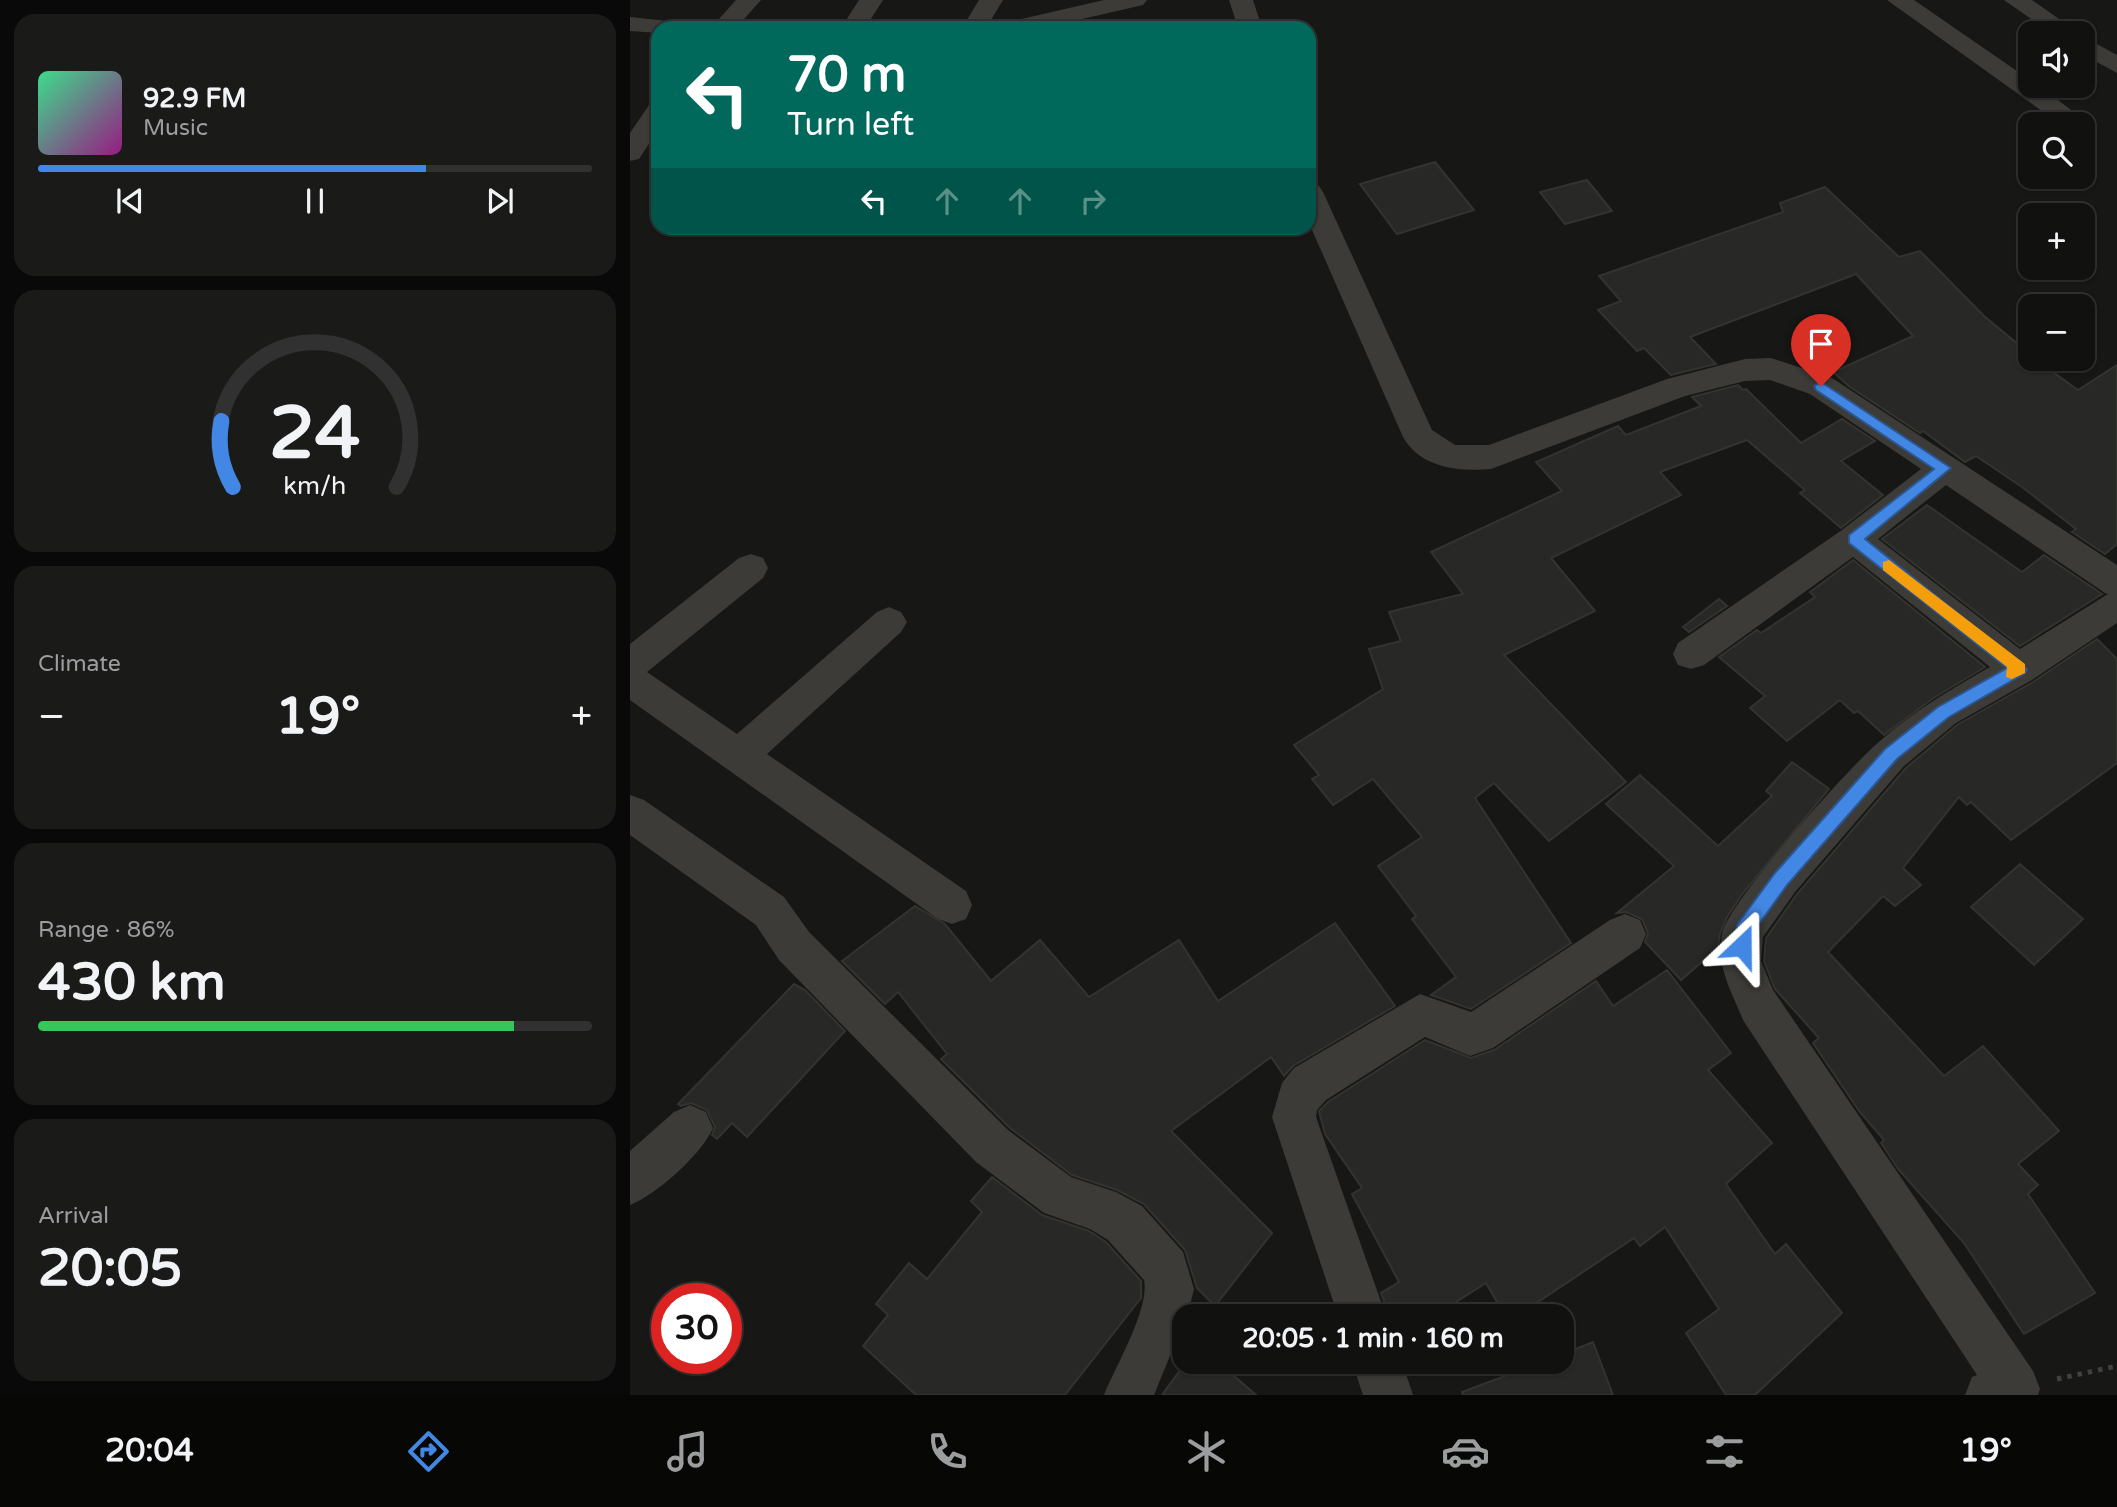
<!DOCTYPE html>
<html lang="en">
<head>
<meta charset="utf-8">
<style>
	body { margin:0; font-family:"Varela Round",sans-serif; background:#1a1a19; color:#f1f3f6; height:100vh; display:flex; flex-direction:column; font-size:26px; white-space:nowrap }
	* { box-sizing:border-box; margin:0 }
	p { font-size:23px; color:#9c9d9f }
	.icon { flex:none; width:38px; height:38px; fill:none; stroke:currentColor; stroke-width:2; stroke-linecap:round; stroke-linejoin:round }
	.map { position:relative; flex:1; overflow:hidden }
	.sheet { display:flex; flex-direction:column; gap:14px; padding:14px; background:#090909; width:630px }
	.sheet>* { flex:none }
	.guide { position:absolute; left:21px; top:21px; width:665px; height:214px; border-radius:21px; box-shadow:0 2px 5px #0004,0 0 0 2px #303130; background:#00695c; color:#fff; overflow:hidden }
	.fabs { position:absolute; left:1388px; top:21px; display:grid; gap:14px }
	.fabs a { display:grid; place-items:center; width:77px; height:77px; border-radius:14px; background:#111110; box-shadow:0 2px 5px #0004,0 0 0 2px #303130; font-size:35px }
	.speed { position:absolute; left:21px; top:1283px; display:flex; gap:14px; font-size:35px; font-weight:700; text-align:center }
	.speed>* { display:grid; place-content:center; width:91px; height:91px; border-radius:50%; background:#111110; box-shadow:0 2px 5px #0004,0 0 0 2px #303130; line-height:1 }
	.speed .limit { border:10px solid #d22; background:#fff; color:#111 }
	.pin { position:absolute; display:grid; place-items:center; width:60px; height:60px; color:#fff; margin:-72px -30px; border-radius:50% 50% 50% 0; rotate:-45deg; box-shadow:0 0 7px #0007 }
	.pin .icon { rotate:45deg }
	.me { position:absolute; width:77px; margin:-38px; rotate:23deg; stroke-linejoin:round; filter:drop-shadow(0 0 5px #0008) }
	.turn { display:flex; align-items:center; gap:24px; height:147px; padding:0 21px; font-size:32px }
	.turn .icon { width:91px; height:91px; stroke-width:2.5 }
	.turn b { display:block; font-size:49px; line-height:60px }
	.lanes { display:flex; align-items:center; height:66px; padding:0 21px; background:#0003; justify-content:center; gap:35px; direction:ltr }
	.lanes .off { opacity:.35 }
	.big { font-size:52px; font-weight:800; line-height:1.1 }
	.sheet .widget { flex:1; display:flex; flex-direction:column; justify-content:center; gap:10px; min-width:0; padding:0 24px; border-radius:21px; background:#1a1a19 }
	.sheet .dial { align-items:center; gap:0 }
	.dial svg { height:182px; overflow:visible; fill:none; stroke:#303130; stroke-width:7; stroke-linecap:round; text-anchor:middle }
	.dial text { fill:#f1f3f6; stroke:none }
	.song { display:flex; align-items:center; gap:21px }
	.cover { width:84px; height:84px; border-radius:10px; background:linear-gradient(135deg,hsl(150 70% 55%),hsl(310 70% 35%)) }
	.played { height:7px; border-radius:4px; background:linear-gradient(90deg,#4287e3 70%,#303130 70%) }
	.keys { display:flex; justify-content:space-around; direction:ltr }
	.heat { display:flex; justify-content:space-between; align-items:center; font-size:38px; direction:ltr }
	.charge { height:10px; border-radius:5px; background:linear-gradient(90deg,#34c759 86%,#303130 0) }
	.trip { position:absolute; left:542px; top:1304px; width:402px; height:70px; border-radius:21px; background:#111110; box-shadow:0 2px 5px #0004,0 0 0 2px #303130; font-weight:800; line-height:70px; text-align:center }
	.menu { display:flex; height:112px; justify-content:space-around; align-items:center; background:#070706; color:#9c9d9f }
	.menu .icon { width:49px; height:49px }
	.menu .active { color:#4287e3 }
	.menu b { font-size:32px; color:#f1f3f6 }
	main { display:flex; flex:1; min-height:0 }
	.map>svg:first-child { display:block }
	.building { fill:#282826; stroke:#333330; stroke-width:2 }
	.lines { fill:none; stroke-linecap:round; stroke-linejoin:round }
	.path { stroke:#43413d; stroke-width:5; stroke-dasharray:4.5 6; stroke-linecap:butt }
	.minor { fill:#3c3b37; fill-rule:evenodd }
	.route { fill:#4287e3; stroke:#2b5894; stroke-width:2 }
	.slow { fill:#f59e0b }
</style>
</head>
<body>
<main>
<section class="sheet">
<div class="widget">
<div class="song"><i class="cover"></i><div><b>92.9 FM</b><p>Music</p></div></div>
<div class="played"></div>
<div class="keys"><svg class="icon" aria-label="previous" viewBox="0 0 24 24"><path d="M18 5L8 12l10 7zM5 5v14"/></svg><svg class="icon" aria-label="pause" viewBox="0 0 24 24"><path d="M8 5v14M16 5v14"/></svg><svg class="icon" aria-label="next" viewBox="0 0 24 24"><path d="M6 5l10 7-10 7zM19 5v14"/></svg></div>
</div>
<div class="widget dial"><svg viewBox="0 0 100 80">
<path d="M14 69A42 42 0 1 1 86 69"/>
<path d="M14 69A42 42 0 0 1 9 40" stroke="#4287e3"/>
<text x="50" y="56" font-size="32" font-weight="700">24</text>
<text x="50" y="72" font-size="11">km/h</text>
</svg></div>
<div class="widget"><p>Climate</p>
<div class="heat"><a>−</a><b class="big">19°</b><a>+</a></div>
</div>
<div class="widget"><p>Range · 86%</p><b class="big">430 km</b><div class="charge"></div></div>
<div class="widget"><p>Arrival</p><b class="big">20:05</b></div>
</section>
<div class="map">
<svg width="1487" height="1395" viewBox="0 0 1487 1395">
	<rect width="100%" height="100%" fill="#171716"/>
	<g class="building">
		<path d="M 805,162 L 844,210 L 767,234 L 730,184 Z"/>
		<path d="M 957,180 L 982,211 L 935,224 L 910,192 Z"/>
		<path d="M 1195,187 L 1269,257 L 1290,251 L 1354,316 L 1400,354 L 1400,359 L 1405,359 L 1448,390 L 1487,365 L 1487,544 L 1475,554 L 1442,532 L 1446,529 L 1392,487 L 1346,456 L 1335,462 L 1293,431 L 1290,433 L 1220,387 L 1203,372 L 1283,336 L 1226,274 L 1060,337 L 1086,364 L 1041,375 L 1014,348 L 1007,351 L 968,310 L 991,301 L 969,276 L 1153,212 L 1150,203 Z"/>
		<path d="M 1108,385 L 1113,390 L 1116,389 L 1171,443 L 1212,419 L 1245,441 L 1211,461 L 1253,495 L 1211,528 L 1170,493 L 1175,490 L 1117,440 L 1030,472 L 1051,495 L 921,558 L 965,611 L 874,655 L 996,782 L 919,841 L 864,783 L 845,798 L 941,943 L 841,1009 L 801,995 L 826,977 L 782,919 L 786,916 L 748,866 L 792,837 L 743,779 L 703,805 L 682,779 L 689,775 L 664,745 L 753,689 L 739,649 L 771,641 L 759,612 L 833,594 L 801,552 L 932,491 L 906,462 L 988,426 L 996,435 L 1071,406 L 1062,397 Z"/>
		<path d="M 1297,505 L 1392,572 L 1414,555 L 1472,594 L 1390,646 L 1252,539 Z"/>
		<path d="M 1223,560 L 1355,667 L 1302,699 L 1254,735 L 1228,711 L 1224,713 L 1210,700 L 1157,741 L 1120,708 L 1135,696 L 1089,657 L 1127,630 L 1131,633 L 1185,597 L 1180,592 Z"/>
		<path d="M 1089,599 L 1097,606 L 1059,632 L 1053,627 Z"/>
		<path d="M 1467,639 L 1487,659 L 1487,763 L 1381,840 L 1341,802 L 1337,805 L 1329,797 L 1273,868 L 1291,885 L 1265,906 L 1253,896 L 1198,952 L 1314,1076 L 1353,1046 L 1429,1131 L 1388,1164 L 1408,1185 L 1398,1194 L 1465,1293 L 1394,1334 L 1334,1243 L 1268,1169 L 1251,1143 L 1254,1140 L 1229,1111 L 1183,1043 L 1189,1038 L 1145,989 L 1134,961 L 1136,938 L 1167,894 L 1276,768 L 1327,725 L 1403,682 Z"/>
		<path d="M 1162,762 L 1199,789 L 1113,893 L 1097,917 L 1090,933 L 1088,948 L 1051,980 L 1015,942 L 1018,933 L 1012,919 L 996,912 L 987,913 L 1044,866 L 976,804 L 1010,775 L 1088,846 L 1142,796 L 1136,791 Z"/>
		<path d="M 1390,864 L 1453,919 L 1404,965 L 1341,907 Z"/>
		<path d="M 285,906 L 315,924 L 361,981 L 410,940 L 459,997 L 549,940 L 588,1001 L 705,923 L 765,1006 L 663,1066 L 654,1076 L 641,1057 L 541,1131 L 642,1233 L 585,1306 L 567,1288 L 555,1250 L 514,1204 L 487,1190 L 442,1175 L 380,1128 L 311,1059 L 317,1054 L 268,992 L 255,1004 L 212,961 Z"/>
		<path d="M 1037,970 L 1101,1053 L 1078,1070 L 1142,1143 L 1096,1184 L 1145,1254 L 1156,1244 L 1212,1313 L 1125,1395 L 1096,1395 L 1056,1333 L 1089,1309 L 1035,1227 L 1010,1246 L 1004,1238 L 887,1316 L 875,1316 L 856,1283 L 804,1316 L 760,1316 L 751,1293 L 769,1282 L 722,1194 L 732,1188 L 695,1134 L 689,1111 L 698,1102 L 795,1040 L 841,1058 L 864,1050 L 966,981 L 983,1006 Z"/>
		<path d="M 164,984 L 175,990 L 215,1031 L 117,1137 L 102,1123 L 87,1139 L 82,1135 L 85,1127 L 77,1110 L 61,1103 L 51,1106 L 48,1104 Z"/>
		<path d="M 362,1177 L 412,1215 L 459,1231 L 476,1242 L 511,1281 L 511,1298 L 435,1395 L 286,1395 L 233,1346 L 258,1315 L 246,1304 L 279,1263 L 297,1279 L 352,1212 L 341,1201 Z"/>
		<path d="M 963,1342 L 983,1395 L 833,1395 L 832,1392 L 912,1362 L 933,1362 L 933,1354 Z"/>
		<path d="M 556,1362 L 588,1362 L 626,1395 L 532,1395 Z"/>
	</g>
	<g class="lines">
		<path class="path" d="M 1427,1379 L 1487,1366"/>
		<g class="minor">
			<path d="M 106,0 L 131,0 L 106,28 L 81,28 Z"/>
			<path d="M 229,0 L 253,0 L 235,28 L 211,28 Z"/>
			<path d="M 349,0 L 373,0 L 356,28 L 332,28 Z"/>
			<path d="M 474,0 L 517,0 L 513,5 L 413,28 L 370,28 L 374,23 Z"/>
			<path d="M 599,0 L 623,0 L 632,28 L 608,28 Z"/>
			<path d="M 1257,0 L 1284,0 L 1400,80 L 1400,86 L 1409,86 L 1460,124 L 1452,130 L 1452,124 L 1430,124 Z"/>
			<path d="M 1374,0 L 1402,0 L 1449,33 L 1421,33 Z"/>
			<path d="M 0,17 L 57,23 L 61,28 L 28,28 L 28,33 L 0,31 Z"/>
			<path d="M 1452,36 L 1487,55 L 1487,73 L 1452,54 Z"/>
			<path d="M 28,102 L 28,130 L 9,159 L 0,161 L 0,133 L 19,105 Z"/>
			<path d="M 679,183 L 689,186 L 693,192 L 802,430 L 825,445 L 859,445 L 1037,379 L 1115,359 L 1141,358 L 1202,378 L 1487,565 L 1487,623 L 1402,680 L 1326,723 L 1274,766 L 1165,892 L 1133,937 L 1131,961 L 1143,990 L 1403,1371 L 1410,1389 L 1408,1395 L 1335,1395 L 1342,1377 L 1347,1375 L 1113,1020 C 1101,990 1086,967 1092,934 C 1097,903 1221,765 1250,741 C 1284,711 1321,689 1360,667 L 1223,557 L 1074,665 L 1061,669 L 1048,665 L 1043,654 L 1048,643 L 1212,530 L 1291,469 L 1180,394 L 1140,380 L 1115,381 L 1055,396 L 861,469 C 830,472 790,468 773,437 L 679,223 ZM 1316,485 L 1475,593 L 1478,594 L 1390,649 L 1248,539 Z"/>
			<path d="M 121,554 L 133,558 L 138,568 L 133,578 L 17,672 L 107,734 L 247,612 L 259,607 L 271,612 L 277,622 L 271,632 L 137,754 L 336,891 L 342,905 L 336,919 L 322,924 L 308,919 L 0,700 L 0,644 L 109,558 Z"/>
			<path d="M 0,795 L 14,800 L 154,897 L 179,932 L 378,1130 L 441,1177 L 486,1192 L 512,1206 L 553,1252 L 564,1289 L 559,1309 L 524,1395 L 474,1395 C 485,1367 520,1309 514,1280 L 478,1240 L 460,1229 L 414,1213 L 346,1162 L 149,960 L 126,925 L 0,835 Z"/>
			<path d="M 995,914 L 1010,920 L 1016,934 L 1010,948 L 863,1048 L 840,1056 L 795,1037 L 696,1100 L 687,1110 L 686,1117 L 756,1316 L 708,1316 L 642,1117 L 652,1083 L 664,1068 L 790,994 L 841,1012 L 980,920 Z"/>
			<path d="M 60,1105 L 76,1112 L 83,1128 C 71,1155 27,1194 0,1205 L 0,1151 L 44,1112 Z"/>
			<path d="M 722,1362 L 772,1362 L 783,1395 L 733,1395 Z"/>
		</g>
	</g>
	<path class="route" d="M 1191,382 L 1321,468 L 1235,539 L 1397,669 L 1395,673 L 1319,717 L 1267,759 L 1157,885 L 1122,934 L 1118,952 L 1112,955 L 1105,952 L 1103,946 L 1107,925 L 1145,873 L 1255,749 L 1308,707 L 1377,668 L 1219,543 L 1219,535 L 1304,469 L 1186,390 L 1184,386 Z"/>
	<path class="slow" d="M 1259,560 L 1395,664 L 1395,673 L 1382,679 L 1376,677 L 1377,667 L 1253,570 L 1253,562 Z"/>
</svg>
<div class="fabs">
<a><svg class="icon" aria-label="sound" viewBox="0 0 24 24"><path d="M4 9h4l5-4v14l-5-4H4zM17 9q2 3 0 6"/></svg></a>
<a><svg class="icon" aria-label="search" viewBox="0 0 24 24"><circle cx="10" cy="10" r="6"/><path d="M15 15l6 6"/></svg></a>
<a>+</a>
<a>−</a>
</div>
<div class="speed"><div class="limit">30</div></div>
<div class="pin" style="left:1191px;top:386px;background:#d93025"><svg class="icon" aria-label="arrive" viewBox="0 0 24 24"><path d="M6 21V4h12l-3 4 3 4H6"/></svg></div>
<svg class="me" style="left:1112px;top:946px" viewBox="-20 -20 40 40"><path d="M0-17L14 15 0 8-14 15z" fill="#4287e3" stroke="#fff" stroke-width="4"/></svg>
<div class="trip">20:05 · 1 min · 160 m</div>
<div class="guide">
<div class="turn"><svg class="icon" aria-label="left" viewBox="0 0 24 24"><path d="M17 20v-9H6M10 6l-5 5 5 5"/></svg><div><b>70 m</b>Turn left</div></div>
<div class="lanes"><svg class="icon" aria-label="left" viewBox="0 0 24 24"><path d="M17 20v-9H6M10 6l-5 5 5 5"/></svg><svg class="icon off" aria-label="ahead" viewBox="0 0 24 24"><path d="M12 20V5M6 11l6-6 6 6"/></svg><svg class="icon off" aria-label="ahead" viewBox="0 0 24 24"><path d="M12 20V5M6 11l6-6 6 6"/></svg><svg class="icon off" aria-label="right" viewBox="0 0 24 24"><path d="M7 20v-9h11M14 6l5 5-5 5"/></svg></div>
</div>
</div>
</main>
<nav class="menu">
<b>20:04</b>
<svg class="icon active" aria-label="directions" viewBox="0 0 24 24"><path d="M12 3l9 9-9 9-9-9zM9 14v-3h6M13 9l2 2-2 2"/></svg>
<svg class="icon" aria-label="music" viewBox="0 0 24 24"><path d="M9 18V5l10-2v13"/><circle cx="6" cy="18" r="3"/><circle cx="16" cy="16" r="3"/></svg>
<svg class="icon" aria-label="phone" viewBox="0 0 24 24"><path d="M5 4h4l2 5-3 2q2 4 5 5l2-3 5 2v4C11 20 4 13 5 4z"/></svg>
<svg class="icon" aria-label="climate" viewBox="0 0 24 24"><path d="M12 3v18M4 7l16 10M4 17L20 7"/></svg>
<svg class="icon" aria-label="car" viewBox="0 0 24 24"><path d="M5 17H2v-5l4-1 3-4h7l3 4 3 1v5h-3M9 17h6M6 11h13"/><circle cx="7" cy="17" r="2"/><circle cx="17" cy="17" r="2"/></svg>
<svg class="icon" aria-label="filters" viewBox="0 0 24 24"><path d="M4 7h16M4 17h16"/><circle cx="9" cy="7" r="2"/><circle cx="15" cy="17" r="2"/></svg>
<b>19°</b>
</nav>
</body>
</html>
